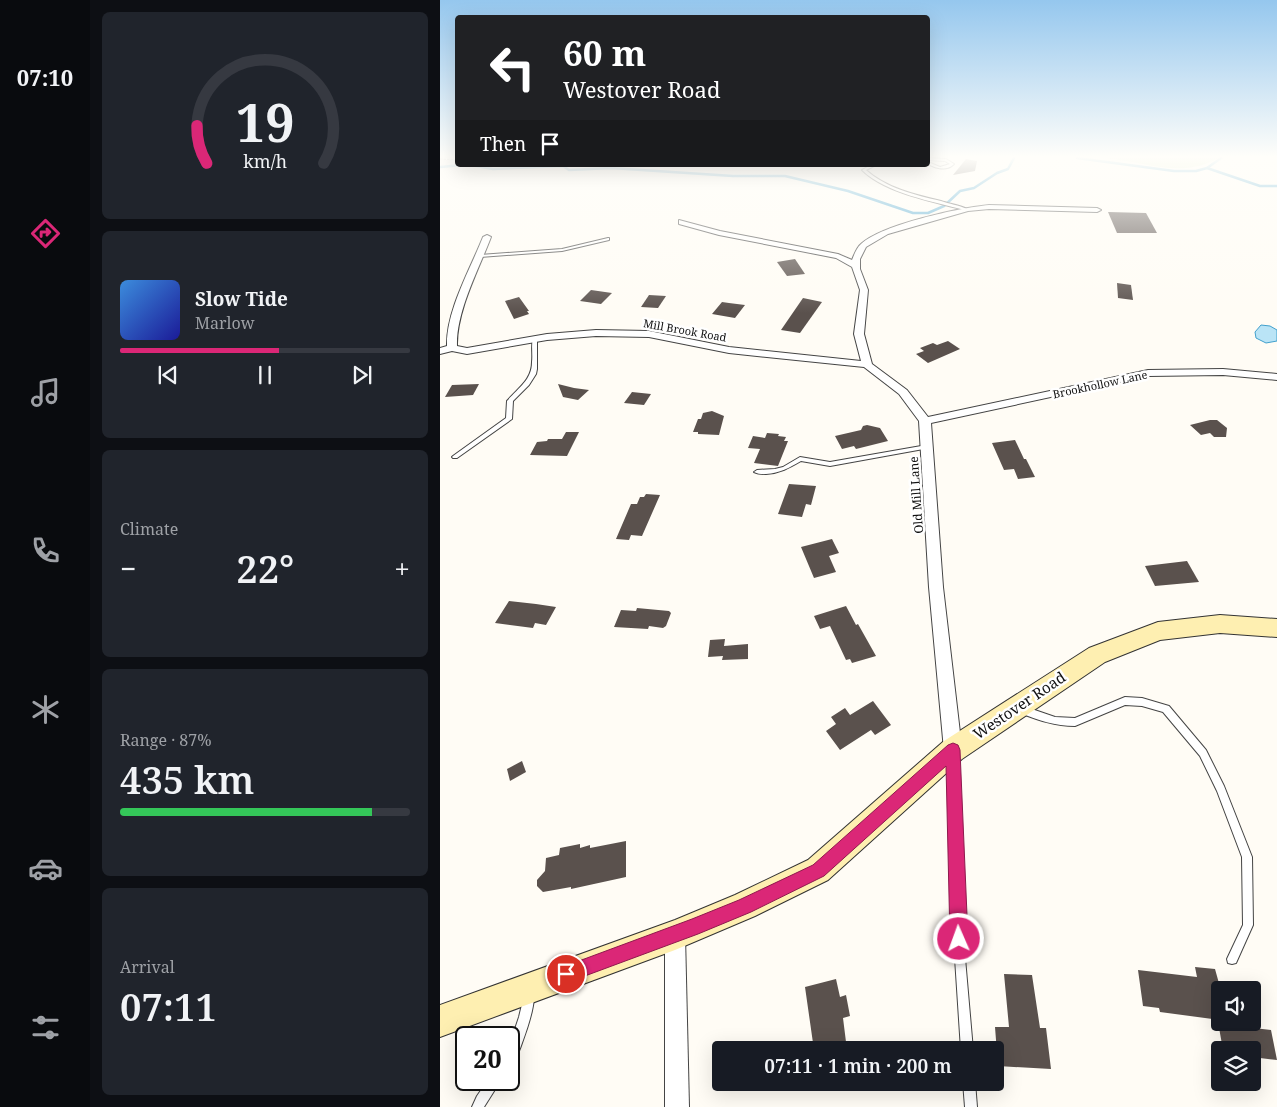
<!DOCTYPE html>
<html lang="en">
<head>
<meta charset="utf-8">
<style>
	body { margin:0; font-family:"Noto Serif",serif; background:#20242c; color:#f1f3f6; height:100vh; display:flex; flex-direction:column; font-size:19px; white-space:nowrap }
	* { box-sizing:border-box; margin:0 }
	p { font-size:16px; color:#9ea1a6 }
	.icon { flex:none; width:28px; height:28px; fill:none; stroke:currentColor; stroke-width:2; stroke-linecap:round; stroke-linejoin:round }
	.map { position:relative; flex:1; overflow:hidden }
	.details { display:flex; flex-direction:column; gap:12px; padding:12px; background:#0d0f14; width:350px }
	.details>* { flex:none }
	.guide { position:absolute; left:15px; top:15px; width:475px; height:152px; border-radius:5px; box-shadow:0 5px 20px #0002; background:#202124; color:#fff; overflow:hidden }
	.tools { position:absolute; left:771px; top:981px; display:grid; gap:10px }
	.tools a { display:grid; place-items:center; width:50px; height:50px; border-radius:5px; background:#171b24; box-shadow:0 5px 20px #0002; font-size:25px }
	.speed { position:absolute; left:15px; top:1026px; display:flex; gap:10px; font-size:25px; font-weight:700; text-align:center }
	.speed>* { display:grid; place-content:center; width:65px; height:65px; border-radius:50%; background:#171b24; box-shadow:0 5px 20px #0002; line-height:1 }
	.speed .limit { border:2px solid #111; border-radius:8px; background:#fff; color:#111 }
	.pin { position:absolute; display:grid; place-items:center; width:42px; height:42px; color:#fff; margin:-21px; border:2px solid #fff; border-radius:50%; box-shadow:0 1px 5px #0007 }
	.me { position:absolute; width:55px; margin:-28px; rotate:358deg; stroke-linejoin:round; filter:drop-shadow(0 0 4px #0008) }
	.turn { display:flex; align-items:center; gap:18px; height:105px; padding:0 25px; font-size:22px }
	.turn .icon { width:65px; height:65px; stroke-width:2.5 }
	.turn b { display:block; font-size:35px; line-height:42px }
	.then { display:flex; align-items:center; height:48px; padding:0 25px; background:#0003; gap:10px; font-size:19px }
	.big { font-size:38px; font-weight:600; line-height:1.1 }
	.details .card { flex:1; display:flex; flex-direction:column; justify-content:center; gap:8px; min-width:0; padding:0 18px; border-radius:8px; background:#20242c }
	.details .dial { align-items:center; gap:0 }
	.dial svg { height:130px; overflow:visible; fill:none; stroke:#363941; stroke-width:7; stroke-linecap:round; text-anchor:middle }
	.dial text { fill:#f1f3f6; stroke:none }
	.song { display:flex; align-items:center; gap:15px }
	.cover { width:60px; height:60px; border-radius:8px; background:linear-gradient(135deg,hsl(210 70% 55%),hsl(240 70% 35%)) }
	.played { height:5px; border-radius:2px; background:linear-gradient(90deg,#db2777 55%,#363941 55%) }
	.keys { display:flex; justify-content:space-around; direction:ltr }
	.heat { display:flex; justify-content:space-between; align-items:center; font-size:28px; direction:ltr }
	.charge { height:8px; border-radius:4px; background:linear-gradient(90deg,#34c759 87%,#363941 0) }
	.trip { position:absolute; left:272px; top:1041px; width:292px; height:50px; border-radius:5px; background:#171b24; box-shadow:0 5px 20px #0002; font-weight:600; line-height:50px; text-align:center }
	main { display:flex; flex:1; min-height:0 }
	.tabs { display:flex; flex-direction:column; width:90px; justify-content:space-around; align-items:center; background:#090b0e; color:#9ea1a6 }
	.tabs .icon { width:35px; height:35px }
	.tabs .selected { color:#db2777 }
	.tabs b { font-size:22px; color:#f1f3f6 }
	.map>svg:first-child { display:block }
	.green { fill:#d8eabe }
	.water { fill:#bae4f6; stroke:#41a0cd }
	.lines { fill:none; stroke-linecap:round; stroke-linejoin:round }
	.stream { stroke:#41a0cd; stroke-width:2.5 }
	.building { fill:#5a514d }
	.lane-casing { stroke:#444; stroke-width:2 }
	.street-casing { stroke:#444; stroke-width:2 }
	.secondary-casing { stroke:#333; stroke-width:2 }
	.path { stroke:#333; stroke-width:1; stroke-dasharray:2.5 1; stroke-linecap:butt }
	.lane { fill:#fff; fill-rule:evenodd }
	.street { fill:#fff; fill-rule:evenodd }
	.secondary { fill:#feefb1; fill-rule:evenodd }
	.route { fill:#db2777; stroke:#8e194d }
	.labels { text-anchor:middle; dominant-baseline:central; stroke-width:5; stroke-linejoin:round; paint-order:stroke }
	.far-street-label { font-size:11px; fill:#111; stroke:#fff }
	.street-label { font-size:12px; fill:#111; stroke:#fff }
	.near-street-label { font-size:15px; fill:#111; stroke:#fff }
</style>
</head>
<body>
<main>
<nav class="tabs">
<b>07:10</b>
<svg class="icon selected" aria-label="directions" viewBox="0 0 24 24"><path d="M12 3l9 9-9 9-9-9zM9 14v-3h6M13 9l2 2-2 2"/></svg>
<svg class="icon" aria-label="music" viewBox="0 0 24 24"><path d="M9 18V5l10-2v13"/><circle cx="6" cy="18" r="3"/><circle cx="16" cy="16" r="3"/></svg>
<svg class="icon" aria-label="phone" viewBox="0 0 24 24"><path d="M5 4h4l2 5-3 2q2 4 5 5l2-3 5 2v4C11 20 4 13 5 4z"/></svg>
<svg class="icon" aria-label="climate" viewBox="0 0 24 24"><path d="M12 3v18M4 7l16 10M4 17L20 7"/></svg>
<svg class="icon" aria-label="car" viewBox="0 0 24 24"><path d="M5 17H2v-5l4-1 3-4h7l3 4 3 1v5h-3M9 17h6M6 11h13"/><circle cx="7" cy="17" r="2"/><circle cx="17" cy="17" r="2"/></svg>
<svg class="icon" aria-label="filters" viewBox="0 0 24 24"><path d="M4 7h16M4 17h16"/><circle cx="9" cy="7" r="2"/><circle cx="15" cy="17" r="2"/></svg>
</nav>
<section class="details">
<div class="card dial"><svg viewBox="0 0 100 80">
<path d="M14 69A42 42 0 1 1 86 69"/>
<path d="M14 69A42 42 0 0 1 8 46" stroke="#db2777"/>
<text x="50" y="56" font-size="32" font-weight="700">19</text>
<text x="50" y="72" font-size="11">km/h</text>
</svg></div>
<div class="card">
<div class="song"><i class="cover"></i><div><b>Slow Tide</b><p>Marlow</p></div></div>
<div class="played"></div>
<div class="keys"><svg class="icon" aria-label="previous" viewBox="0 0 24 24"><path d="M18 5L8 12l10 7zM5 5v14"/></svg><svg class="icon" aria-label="pause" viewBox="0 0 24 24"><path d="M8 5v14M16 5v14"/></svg><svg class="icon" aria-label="next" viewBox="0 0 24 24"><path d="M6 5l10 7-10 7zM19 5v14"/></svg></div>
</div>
<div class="card"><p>Climate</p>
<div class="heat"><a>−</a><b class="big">22°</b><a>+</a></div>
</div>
<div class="card"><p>Range · 87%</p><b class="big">435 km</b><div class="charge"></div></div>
<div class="card"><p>Arrival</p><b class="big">07:11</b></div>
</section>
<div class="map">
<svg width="837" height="1107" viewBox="0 0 837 1107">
	<rect width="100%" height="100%" fill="#fffcf5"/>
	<g class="green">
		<path d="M 667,158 L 778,158 C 743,179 704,162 667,158 Z"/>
		<path d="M 36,165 L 155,165 L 154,167 L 65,167 Z"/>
	</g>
	<path class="water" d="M 821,325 L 830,326 L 837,330 L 837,341 L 826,343 L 816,338 L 815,332 Z"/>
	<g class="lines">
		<g class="stream">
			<path d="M 637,158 L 734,171 L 756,171 L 767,168 L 781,158"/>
			<path d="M 31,165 L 53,169 L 123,166 L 129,170 L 171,168 L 293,176 L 345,176 L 408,191 L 473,213 L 488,213 L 504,206 L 520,191 L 534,188 L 557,173 L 568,169 L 574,158"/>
			<path d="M 0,167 L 22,165"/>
			<path d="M 767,168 L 820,186 L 837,186"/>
		</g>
	</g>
	<g class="building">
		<path d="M 526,159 L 537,161 L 535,171 L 513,175 Z"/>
		<path d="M 668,212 L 706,213 L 717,233 L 677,233 Z"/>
		<path d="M 355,259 L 365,274 L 347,276 L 337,262 Z"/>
		<path d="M 677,283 L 691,285 L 693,300 L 678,298 Z"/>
		<path d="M 151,290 L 172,293 L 161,304 L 140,301 Z"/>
		<path d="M 209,295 L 226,296 L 218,308 L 201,307 Z"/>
		<path d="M 79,297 L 89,311 L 87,311 L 89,314 L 74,319 L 65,301 Z"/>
		<path d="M 363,298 L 382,302 L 360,333 L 341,330 Z"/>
		<path d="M 282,302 L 289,303 L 305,305 L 295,318 L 272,314 Z"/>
		<path d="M 508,341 L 520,349 L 488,363 L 476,354 L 484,351 L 480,348 L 493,343 L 497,345 Z"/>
		<path d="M 39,384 L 33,395 L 5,397 L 12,385 Z"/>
		<path d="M 118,384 L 134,388 L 149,390 L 138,400 L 123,397 Z"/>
		<path d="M 192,392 L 211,394 L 204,405 L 184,403 Z"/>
		<path d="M 272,411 L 284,416 L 279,435 L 258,434 L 258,432 L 253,432 L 258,419 L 261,419 L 263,413 Z"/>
		<path d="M 770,420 L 777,420 L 787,428 L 786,437 L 774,437 L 770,433 L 761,435 L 750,425 Z"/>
		<path d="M 427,425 L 440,428 L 448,441 L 416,449 L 414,446 L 402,449 L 395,436 L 421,430 L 423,426 Z"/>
		<path d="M 126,432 L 139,432 L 127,456 L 90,455 L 97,442 L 107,441 L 108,439 L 122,439 Z"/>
		<path d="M 327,433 L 339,434 L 338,436 L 346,437 L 344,441 L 348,441 L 338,466 L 314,463 L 320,449 L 308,448 L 313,436 L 325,438 Z"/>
		<path d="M 575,440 L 584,459 L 586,459 L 595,477 L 578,479 L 574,469 L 564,470 L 552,443 Z"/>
		<path d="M 349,484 L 376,486 L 371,505 L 366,504 L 362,517 L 338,514 Z"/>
		<path d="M 206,494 L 220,495 L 202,536 L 191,535 L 189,540 L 176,539 L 191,504 L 197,504 L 200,497 L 204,497 Z"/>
		<path d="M 392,539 L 399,553 L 389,556 L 396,572 L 374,578 L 361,547 Z"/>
		<path d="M 747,561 L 759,582 L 715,586 L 705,566 Z"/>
		<path d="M 69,601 L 96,604 L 116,607 L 106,625 L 95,623 L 93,628 L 55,623 Z"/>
		<path d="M 406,606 L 416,625 L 418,624 L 436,656 L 412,663 L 410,659 L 406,660 L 390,626 L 380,629 L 374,616 Z"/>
		<path d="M 197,608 L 229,611 L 231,613 L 226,626 L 223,628 L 209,626 L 208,629 L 174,627 L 181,610 L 196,611 Z"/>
		<path d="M 285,639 L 284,646 L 308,644 L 308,659 L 282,660 L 283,656 L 268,657 L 270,640 Z"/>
		<path d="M 433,701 L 451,725 L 435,735 L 431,730 L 400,750 L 386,731 L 396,724 L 391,717 L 405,708 L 410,715 Z"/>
		<path d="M 82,761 L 86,772 L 70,781 L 67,769 Z"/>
		<path d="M 186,841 L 186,877 L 131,889 L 131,887 L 103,892 L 97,886 L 97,880 L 105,871 L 106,858 L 119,855 L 120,848 L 140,844 L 140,848 L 150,845 L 150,848 Z"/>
		<path d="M 755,967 L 775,969 L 780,987 L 780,1020 L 720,1012 L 719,1008 L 703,1006 L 698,970 L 757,977 Z"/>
		<path d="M 564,974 L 592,975 L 600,1028 L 606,1028 L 611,1069 L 558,1066 L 555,1027 L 569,1027 Z"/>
		<path d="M 396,979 L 400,997 L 406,995 L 410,1016 L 403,1018 L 407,1050 L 374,1050 L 365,987 Z"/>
		<path d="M 778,1022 L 796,1022 L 796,1026 L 831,1030 L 837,1060 L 812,1057 L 812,1050 L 783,1050 Z"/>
	</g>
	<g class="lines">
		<defs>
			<g id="lane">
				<path d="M 488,158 L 506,159 L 514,164 C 506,172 496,168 488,164 L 488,162 L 500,167 L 510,164 L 505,161 L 488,160 Z"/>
				<path d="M 431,165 L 436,165 L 426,170 C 446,188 475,195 501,201 C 509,204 519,205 527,209 L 525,210 C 494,202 445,193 422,170 Z"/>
				<path d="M 168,238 L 169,238 L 169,240 L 122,251 L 40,257 L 38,256 L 40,255 L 122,249 Z"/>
				<path d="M 93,338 L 97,339 L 97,369 L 96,374 L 89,385 L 73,401 L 72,419 L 17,458 L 13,458 L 12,457 L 13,456 L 66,418 L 67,401 C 78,388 92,380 92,362 C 93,354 91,346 93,338 Z"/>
				<path d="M 487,445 L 490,447 L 489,448 L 390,466 L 361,461 C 349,468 340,473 326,474 C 321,474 318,474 314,472 L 317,470 L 335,469 L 343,467 L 360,457 L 390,462 Z"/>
				<path d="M 685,697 L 702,698 L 729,706 L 766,750 L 784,786 L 812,857 L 813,925 L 796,963 L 792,964 L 788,963 L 787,959 L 803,925 L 802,857 L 777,791 L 760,756 L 723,712 L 702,706 L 685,705 L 635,726 C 615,726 598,720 580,713 L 579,710 L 580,707 L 583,706 L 615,717 L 635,718 Z"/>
				<path d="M 513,754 L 516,755 L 517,758 L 525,958 L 533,1050 L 521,1050 L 515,958 L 509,758 L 510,755 Z"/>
				<path d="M 89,991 L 93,992 C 98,1004 79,1052 73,1066 L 69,1068 L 69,1047 L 79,1017 L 85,992 Z"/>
				<path d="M 48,1080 L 61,1080 L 44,1107 L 32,1107 L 37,1096 Z"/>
				<path d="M 523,1082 L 535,1082 L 537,1107 L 525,1107 Z"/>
			</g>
			<g id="street">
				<path d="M 549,205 L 657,208 L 661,210 L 657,212 L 549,209 L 528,211 L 448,234 L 426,247 L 420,259 L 420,269 L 428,290 L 424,334 L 432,364 L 467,390 L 488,417 L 708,370 L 783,369 L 837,374 L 837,380 L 783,375 L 708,376 L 491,423 L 503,587 L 522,750 L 519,756 L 513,758 L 507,756 L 504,750 L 489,587 L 479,421 L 459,394 L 424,367 L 289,353 L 209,337 L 156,336 L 107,340 L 27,354 L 12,351 L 0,354 L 0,348 L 7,346 C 6,311 30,270 43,237 L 47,235 L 51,237 C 39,269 16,311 17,346 L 27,348 L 107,334 L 156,330 L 209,331 L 289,347 L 421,361 L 414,334 L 420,290 L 412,267 L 396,258 L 279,235 L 239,224 L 239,220 L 280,231 L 398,254 L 412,260 C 414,255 417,247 421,244 C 443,224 519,208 549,205 Z"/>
				<path d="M 235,925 L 242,928 L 245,935 L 249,1107 L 225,1107 L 225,935 L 228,928 Z"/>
			</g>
			<path id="secondary" d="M 780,615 L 837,619 L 837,637 L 780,633 L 720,640 L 665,662 L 522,759 L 388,880 L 315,916 L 235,950 L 0,1037 L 0,1005 L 235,920 L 295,895 L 368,860 L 504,741 L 649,648 L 718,622 Z"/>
		</defs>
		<use href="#lane" class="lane-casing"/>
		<use href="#street" class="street-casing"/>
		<use href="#secondary" class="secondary-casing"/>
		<path class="path" d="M 0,159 L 18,160"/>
		<use href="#lane" class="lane"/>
		<use href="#street" class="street"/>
		<use href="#secondary" class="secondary"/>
	</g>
	<linearGradient id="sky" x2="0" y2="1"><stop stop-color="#95c7ee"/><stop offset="0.5" stop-color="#fffefa"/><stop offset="1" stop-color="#fffefa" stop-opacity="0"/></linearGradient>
	<rect width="837" height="313" fill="url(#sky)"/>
	<path class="route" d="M 513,743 L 518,745 L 520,750 L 528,939 L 525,945 L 519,947 L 513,945 L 510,939 L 506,766 L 384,876 L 311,912 L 258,934 L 126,983 L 120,981 L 117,974 L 120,968 L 252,919 L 299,900 L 373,865 L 508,745 Z"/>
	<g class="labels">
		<g class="far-street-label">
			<text transform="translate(245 330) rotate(10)">Mill Brook Road</text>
			<text transform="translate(660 384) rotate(-12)">Brookhollow Lane</text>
		</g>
		<g class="street-label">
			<text transform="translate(476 495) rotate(-94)">Old Mill Lane</text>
		</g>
		<g class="near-street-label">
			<text transform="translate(579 705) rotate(-34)">Westover Road</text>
		</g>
	</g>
</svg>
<div class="tools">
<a><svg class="icon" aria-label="sound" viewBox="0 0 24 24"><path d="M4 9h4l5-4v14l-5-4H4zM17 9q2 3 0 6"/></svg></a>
<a><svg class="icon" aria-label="layers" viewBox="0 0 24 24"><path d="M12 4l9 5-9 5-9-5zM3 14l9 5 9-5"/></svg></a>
</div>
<div class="speed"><div class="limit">20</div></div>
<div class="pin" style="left:126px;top:974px;background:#d93025"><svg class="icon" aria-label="arrive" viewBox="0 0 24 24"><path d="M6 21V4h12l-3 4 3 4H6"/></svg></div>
<svg class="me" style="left:519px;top:939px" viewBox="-20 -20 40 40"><circle r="17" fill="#db2777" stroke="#fff" stroke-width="3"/><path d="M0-11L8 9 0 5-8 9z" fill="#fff"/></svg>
<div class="trip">07:11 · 1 min · 200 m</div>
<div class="guide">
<div class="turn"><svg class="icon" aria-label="left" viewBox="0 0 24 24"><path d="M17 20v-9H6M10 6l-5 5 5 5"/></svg><div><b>60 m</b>Westover Road</div></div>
<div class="then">Then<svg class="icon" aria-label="arrive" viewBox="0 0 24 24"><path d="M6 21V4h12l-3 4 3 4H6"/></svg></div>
</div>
</div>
</main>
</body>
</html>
